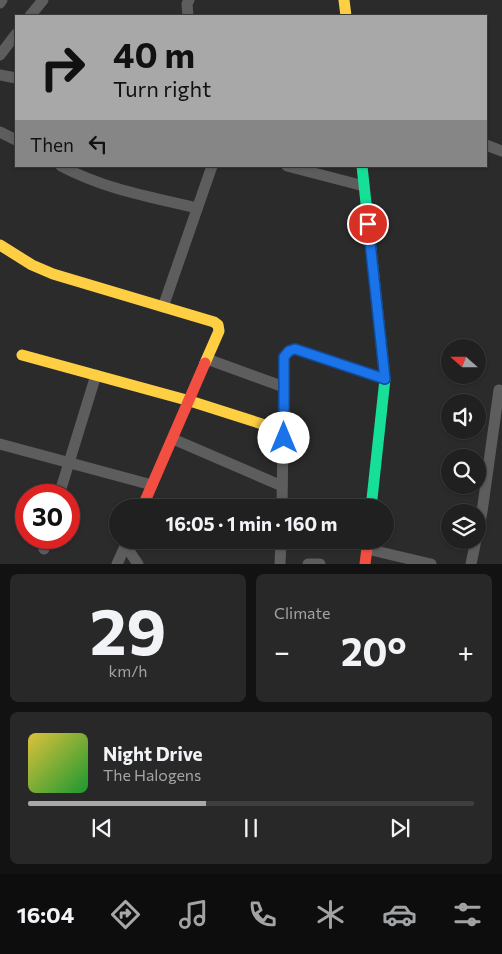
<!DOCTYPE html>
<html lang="en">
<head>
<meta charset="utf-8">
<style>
	body { margin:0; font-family:Commissioner,sans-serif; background:#282829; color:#f1f3f6; height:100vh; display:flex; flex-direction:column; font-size:19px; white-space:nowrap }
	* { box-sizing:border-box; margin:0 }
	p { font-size:16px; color:#a2a3a5 }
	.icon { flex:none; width:28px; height:28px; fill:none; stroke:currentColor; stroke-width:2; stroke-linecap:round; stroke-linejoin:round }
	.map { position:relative; height:564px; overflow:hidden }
	.sheet { display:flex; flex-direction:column; gap:10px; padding:10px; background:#121212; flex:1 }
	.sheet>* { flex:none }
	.banner { position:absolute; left:15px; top:15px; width:472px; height:152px; border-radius:0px; box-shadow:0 1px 4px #0004,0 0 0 1px #3d3e3e; background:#a9a8a9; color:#111; overflow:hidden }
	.needle { width:32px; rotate:291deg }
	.fabs { position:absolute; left:441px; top:339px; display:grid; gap:10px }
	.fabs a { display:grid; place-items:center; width:45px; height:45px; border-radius:50%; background:#202020; box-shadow:0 1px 4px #0004,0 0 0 1px #3d3e3e; font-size:25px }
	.speed { position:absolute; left:15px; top:484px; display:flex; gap:10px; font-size:25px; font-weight:700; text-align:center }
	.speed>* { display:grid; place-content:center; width:65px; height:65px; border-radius:50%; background:#202020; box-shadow:0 1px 4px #0004,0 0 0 1px #3d3e3e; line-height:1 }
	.speed .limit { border:8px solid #d22; background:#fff; color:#111 }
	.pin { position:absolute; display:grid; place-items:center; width:42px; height:42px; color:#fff; margin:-21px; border:2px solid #fff; border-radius:50%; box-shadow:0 1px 5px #0007 }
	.me { position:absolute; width:55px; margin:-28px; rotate:0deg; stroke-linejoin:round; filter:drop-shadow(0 0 4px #0008) }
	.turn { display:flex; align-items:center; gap:18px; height:105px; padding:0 15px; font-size:22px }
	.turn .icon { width:65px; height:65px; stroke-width:2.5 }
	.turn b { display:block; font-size:35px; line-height:42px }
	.then { display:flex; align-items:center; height:48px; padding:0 15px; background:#0003; gap:10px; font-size:19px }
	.big { font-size:38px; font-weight:700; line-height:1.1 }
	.sheet .tile { flex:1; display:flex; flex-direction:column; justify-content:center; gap:8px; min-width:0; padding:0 18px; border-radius:8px; background:#282829 }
	.sheet .dial { align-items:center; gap:0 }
	.dial b { font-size:65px; line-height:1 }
	.song { display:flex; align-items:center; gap:15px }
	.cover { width:60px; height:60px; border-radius:8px; background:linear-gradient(135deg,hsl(50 70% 55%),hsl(130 70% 35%)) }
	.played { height:5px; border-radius:2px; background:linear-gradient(90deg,#a9a8a9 40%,#3d3e3e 40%) }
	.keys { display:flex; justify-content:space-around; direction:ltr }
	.heat { display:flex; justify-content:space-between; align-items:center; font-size:28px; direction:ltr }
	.sheet .tiles { flex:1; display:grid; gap:10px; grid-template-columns:1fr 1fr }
	.tile:last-child { grid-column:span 2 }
	.trip { position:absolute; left:109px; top:499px; width:285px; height:50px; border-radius:25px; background:#202020; box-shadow:0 1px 4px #0004,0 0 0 1px #3d3e3e; font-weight:700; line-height:50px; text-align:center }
	.menu { display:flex; height:80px; justify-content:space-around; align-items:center; background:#0d0d0d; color:#a2a3a5 }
	.menu .icon { width:35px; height:35px }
	.menu .on { color:#a9a8a9 }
	.menu b { font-size:22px; color:#f1f3f6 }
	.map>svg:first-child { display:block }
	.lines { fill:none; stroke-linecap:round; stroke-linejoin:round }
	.street { stroke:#5e5d5e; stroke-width:11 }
	.fast { stroke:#16e098; stroke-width:11 }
	.slow { stroke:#ffcf43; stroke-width:11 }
	.jam { stroke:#f24e42; stroke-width:11 }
	.route-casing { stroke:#114b97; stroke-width:12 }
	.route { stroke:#1a73e8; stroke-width:9 }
</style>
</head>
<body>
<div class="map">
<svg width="502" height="564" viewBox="0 0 502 564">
	<rect width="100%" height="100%" fill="#2b2b2b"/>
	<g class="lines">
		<g class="street">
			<path d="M 0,3 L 2,0"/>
			<path d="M 30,16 L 43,0"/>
			<path d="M 188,16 L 187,4 L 189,0"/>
			<path d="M 0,55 L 16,34"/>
			<path d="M 0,75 L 16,78"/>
			<path d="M 0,132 L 16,140"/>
			<path d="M 486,145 L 502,151"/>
			<path d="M 61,166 C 104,189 150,197 197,208"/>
			<path d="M 287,166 L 364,186"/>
			<path d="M 163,307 L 212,166"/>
			<path d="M 207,359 L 284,387"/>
			<path d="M 173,439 L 282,486"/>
			<path d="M 0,444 L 152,485"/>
			<path d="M 59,495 L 96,375"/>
			<path d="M 282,508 L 284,357 L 289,351 L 295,349 L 385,379"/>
			<path d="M 478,532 L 482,512 L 499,390"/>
			<path d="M 125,545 L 138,564"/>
			<path d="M 44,549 L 47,538"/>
			<path d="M 367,549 L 431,564"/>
			<path d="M 117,564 L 128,540"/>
			<path d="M 280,564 L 281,540"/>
			<path d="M 308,564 L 320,564"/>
			<path d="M 471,564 L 476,540"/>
		</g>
		<path class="fast" d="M 362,166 L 385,379 L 371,508"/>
		<g class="slow">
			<path d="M 344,0 L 346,16"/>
			<path d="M 0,245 L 32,265 L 53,274 L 214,322 L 218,325 L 219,331 L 205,363"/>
			<path d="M 22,355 L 190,401 L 284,431"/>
		</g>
		<g class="jam">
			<path d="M 142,508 L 205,363"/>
			<path d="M 365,564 L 368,540"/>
		</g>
	</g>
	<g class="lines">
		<defs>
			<path id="route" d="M 284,438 L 284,357 L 289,351 L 295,349 L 385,379 L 368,224"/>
		</defs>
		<use href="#route" class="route-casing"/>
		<use href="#route" class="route"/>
	</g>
</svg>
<div class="fabs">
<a><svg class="needle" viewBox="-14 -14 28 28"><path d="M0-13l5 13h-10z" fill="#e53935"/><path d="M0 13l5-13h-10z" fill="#a2a3a5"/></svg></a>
<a><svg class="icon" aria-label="sound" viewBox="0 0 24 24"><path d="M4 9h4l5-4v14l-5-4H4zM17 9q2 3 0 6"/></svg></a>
<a><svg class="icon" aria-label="search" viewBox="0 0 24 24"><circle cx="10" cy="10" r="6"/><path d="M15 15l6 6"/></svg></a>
<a><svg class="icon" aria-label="layers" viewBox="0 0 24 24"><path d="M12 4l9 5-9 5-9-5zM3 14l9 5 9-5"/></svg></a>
</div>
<div class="speed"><div class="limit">30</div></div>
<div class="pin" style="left:368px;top:224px;background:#d93025"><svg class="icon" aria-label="arrive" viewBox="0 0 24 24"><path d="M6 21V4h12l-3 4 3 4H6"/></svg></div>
<svg class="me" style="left:284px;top:438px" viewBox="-20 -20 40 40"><circle r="19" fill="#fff"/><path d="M0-13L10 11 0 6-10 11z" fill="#1a73e8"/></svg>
<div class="trip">16:05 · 1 min · 160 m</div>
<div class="banner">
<div class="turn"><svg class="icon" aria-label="right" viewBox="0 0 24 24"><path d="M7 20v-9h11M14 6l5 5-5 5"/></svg><div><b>40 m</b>Turn right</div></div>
<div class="then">Then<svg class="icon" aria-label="left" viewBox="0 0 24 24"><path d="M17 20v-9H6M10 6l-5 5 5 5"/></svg></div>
</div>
</div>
<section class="sheet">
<div class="tiles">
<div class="tile dial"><b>29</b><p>km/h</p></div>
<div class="tile"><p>Climate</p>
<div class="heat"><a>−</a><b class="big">20°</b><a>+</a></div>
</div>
<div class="tile">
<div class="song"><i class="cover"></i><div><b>Night Drive</b><p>The Halogens</p></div></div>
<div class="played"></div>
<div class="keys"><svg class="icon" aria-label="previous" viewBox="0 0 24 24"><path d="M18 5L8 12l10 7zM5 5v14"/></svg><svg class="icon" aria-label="pause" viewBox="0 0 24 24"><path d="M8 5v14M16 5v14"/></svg><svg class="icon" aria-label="next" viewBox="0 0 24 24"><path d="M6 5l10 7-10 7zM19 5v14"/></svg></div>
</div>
</div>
</section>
<nav class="menu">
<b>16:04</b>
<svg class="icon on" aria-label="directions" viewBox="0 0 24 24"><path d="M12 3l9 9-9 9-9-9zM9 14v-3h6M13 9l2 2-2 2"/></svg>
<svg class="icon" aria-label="music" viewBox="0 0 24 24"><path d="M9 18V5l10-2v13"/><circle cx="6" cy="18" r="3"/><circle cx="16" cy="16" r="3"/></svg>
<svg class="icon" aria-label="phone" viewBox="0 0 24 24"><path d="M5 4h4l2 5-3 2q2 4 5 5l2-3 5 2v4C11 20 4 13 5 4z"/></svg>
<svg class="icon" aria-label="climate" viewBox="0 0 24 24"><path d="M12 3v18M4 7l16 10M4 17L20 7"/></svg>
<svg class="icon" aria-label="car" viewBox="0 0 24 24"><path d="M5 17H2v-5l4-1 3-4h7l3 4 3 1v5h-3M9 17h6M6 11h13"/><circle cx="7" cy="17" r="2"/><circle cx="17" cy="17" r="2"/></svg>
<svg class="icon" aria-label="filters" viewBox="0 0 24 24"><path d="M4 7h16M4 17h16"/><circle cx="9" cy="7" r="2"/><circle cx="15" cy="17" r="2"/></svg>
</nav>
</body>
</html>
